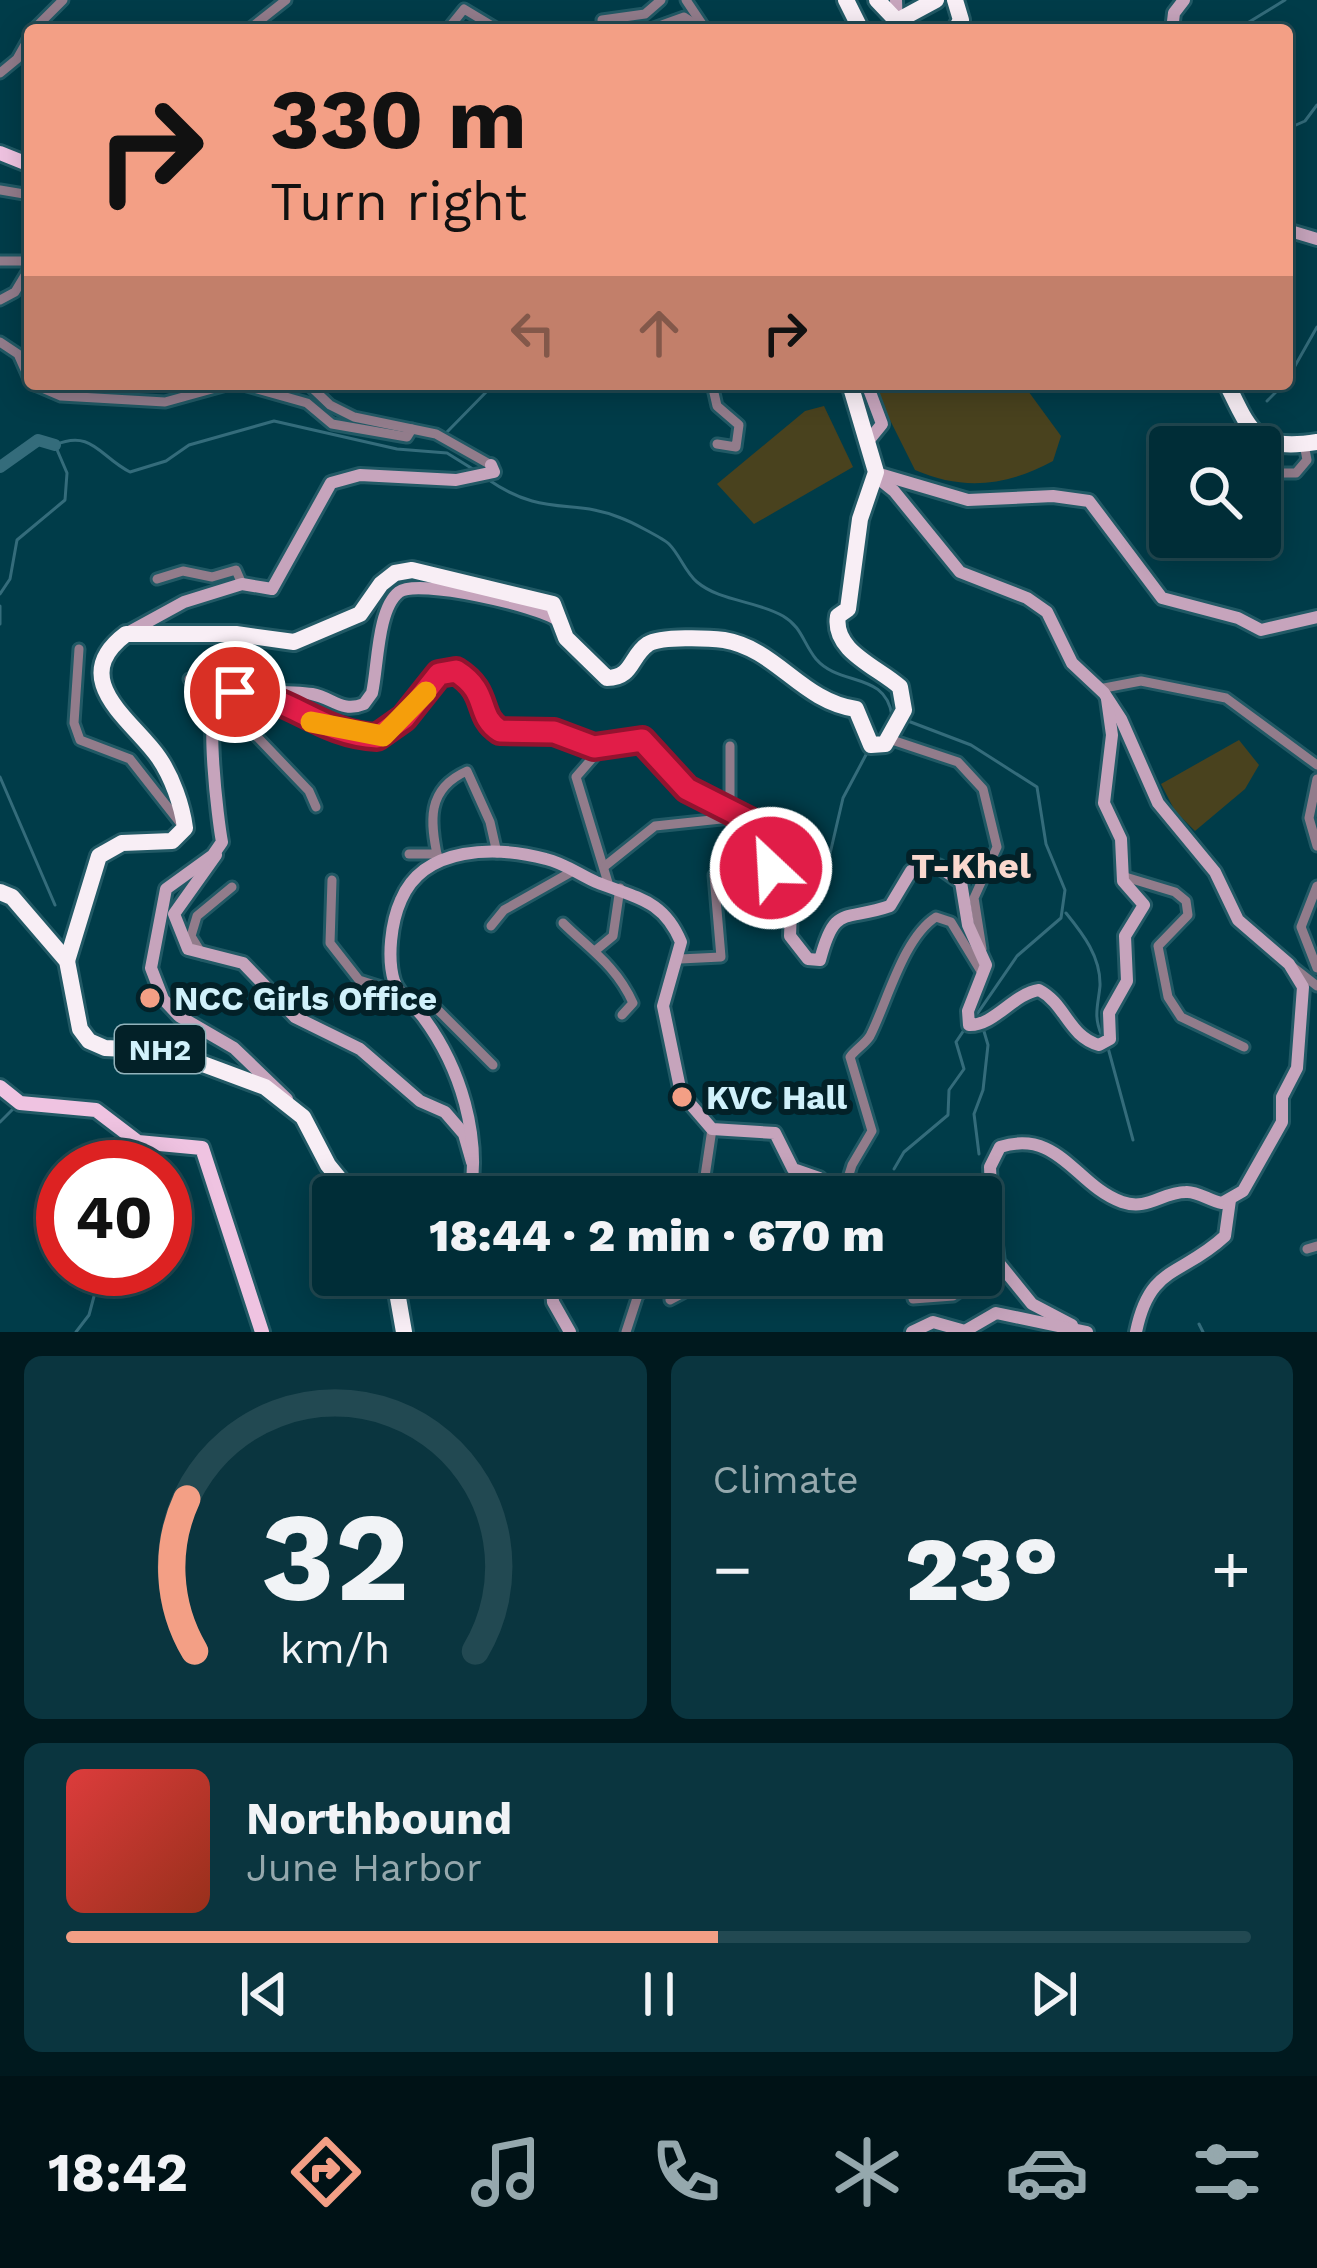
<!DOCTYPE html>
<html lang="en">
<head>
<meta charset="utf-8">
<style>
	body { margin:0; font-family:"Work Sans",sans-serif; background:#0a353f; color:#f1f3f6; height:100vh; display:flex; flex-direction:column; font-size:45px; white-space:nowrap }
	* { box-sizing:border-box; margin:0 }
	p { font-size:39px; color:#95a8ad }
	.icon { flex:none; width:66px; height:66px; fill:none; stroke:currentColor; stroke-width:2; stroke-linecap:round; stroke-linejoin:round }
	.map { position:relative; height:1332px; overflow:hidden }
	.drawer { display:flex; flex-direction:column; gap:24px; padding:24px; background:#00191e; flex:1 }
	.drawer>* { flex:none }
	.top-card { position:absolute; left:24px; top:24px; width:1269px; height:366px; border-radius:12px; box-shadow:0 6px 30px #0003,0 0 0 3px #224952; background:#f39f85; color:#111; overflow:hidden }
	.buttons { position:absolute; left:1149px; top:426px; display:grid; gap:24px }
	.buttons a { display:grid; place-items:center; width:132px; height:132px; border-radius:12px; background:#002d37; box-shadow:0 6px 30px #0003,0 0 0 3px #224952; font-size:60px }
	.speed { position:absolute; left:36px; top:1140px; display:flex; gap:24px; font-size:60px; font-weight:700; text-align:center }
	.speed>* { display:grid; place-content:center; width:156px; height:156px; border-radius:50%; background:#002d37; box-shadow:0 6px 30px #0003,0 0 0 3px #224952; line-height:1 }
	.speed .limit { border:18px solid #d22; background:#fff; color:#111 }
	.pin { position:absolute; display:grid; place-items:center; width:102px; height:102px; color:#fff; margin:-51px; border:6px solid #fff; border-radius:50%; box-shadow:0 3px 12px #0007 }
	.me { position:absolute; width:132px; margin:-66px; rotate:335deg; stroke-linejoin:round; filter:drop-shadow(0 0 9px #0008) }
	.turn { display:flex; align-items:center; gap:42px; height:252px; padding:0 48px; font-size:54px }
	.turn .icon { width:156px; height:156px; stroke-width:2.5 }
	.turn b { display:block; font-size:84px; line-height:102px }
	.lanes { display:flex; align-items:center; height:114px; padding:0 48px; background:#0003; justify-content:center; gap:60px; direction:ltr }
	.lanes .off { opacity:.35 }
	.big { font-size:90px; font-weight:800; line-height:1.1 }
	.drawer .widget { flex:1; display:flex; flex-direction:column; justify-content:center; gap:18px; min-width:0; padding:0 42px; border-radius:18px; background:#0a353f }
	.drawer .dial { align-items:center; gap:0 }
	.dial svg { height:312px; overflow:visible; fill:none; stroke:#224952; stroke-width:7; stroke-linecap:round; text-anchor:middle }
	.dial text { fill:#f1f3f6; stroke:none }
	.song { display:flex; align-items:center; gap:36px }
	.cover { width:144px; height:144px; border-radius:18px; background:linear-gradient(135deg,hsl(0 70% 55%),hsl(10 70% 35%)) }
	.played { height:12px; border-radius:6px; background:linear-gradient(90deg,#f39f85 55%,#224952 55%) }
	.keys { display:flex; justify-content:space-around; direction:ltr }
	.heat { display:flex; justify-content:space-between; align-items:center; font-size:66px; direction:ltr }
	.drawer .tiles { flex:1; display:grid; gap:24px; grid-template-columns:1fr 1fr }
	.widget:last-child { grid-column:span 2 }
	.trip { position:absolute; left:312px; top:1176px; width:690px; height:120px; border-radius:12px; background:#002d37; box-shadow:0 6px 30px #0003,0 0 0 3px #224952; font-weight:800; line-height:120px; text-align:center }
	.dock { display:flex; height:192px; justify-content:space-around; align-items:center; background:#001216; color:#95a8ad }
	.dock .icon { width:84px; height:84px }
	.dock .active { color:#f39f85 }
	.dock b { font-size:54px; color:#f1f3f6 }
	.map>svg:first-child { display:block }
	.green { fill:#49421e }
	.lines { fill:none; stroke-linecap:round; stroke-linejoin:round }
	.stream { stroke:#346c7b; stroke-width:3 }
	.river { stroke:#346c7b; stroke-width:12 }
	.street-casing { stroke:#215965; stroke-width:15 }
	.secondary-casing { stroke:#215965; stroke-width:18 }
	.primary-casing { stroke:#215965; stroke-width:20 }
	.highway-casing { stroke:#215965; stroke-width:22 }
	.street { stroke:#927c8b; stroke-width:9 }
	.secondary { stroke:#c6a4bc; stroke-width:12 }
	.primary { stroke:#efc3e1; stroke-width:14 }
	.highway { stroke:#f8eef5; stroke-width:16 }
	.route-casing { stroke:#92132f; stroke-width:30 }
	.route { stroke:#e11d48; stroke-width:21 }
	.slow { stroke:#f59e0b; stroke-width:21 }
	.poi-dot { fill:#f39f85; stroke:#032128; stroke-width:4.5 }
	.labels { text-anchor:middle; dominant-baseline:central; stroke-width:12; stroke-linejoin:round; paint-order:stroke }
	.shield { fill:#032128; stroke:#92b3bc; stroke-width:3 }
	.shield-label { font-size:30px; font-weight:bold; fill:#d0f1fb }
	.poi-label { font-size:33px; font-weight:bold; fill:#d0f1fb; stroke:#032128; text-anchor:start }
	.neighbourhood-label { font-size:36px; font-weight:bold; fill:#fad8ce; stroke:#032128 }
</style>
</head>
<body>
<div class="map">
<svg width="1317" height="1332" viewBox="0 0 1317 1332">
	<rect width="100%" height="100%" fill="#003c49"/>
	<g class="green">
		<path d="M 872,384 L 1023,384 L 1061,436 L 1053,461 C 1007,486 963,491 915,470 Z"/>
		<path d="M 824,406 L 853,467 L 754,524 L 717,484 L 805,411 Z"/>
		<path d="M 1239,740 L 1259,765 L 1245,789 L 1195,831 L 1175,811 L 1161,784 Z"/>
	</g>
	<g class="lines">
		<g class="stream">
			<path d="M 1236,30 L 1285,0"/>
			<path d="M 1287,129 L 1305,121 L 1317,105"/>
			<path d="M 1287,380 L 1317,327"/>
			<path d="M 1267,401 L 1284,384"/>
			<path d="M 447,432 L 494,384"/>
			<path d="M 489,480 C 543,518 575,498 621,518 C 630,521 664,539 669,544 C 680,555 685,572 697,582 C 721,602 755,600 783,616 C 802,627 803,643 816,659 C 840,687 886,671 892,716"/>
			<path d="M 0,594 L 10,579 L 17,540 L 65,500 L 67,473 L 55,445 C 92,429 100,457 130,472 L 166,461 L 189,445 L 274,421 L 397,449 L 447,453 L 476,471"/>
			<path d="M 0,606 L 0,624"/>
			<path d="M 908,721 L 971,745 L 1037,787 L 1046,844 L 1065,890 L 1061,918 L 1017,956 L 973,1020"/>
			<path d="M 0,777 L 55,905"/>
			<path d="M 822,888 L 843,798 L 868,751"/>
			<path d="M 1066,913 C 1083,934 1101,957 1100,986 C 1098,1006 1093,1016 1102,1036"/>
			<path d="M 1107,1044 L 1133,1140"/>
			<path d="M 0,1122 L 14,1108"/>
			<path d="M 979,1154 L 974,1114 L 983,1090 L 988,1045 L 983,1028"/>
			<path d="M 894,1169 L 904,1152 L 948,1115 L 949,1090 L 964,1069 L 956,1042 L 966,1027"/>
			<path d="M 1199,1324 L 1203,1332"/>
			<path d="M 76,1332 L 89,1315 L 100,1274"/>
		</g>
		<path class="river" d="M 0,467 L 38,440 L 55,445"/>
		<defs>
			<g id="street">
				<path d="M 686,0 L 706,30"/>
				<path d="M 602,20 L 645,14 L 661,0"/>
				<path d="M 33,30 L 63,0"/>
				<path d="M 248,30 L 286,0"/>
				<path d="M 447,30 L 464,9 L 499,30"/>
				<path d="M 648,30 L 684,17 L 704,30"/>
				<path d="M 0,73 L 17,59 L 30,36"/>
				<path d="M 0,190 L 30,195"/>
				<path d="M 0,261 L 24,261 L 30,267 L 15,292 L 0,300"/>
				<path d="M 0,342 L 18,354 L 30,381"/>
				<path d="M 33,384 L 61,396 L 165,402 L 230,384"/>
				<path d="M 240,384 L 307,403 L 332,424 L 407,437 L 412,429"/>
				<path d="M 308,384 L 330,405 L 354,417 L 436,434 L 491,465"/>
				<path d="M 712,384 L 717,406 L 739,425 L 736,447 L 717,444"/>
				<path d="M 1260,473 L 1296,473 L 1307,460 L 1304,444"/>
				<path d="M 157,579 L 183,571 L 212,577 L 236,570 L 242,584"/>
				<path d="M 79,649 L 74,723 L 80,740 L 130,759 L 181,824"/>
				<path d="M 189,679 L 218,696 L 309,791 L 316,807"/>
				<path d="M 1099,689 L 1141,681 L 1226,698 L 1317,765"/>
				<path d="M 889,739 L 958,762 L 983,789 L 997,847 L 974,898 L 982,949"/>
				<path d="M 603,746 L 576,777 L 609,886"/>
				<path d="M 1317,779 L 1309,818 L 1317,846"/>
				<path d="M 730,810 L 730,746"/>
				<path d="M 409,854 L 437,854"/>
				<path d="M 438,859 C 430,822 426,789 467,771 L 490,822 L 497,853"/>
				<path d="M 605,866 L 655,826 L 740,817"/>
				<path d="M 1122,876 L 1175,892 L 1186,901 L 1188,915 L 1158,946 L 1168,997 L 1181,1017 L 1244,1047"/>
				<path d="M 332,880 L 330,943 L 359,980 L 431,1003 L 493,1065"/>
				<path d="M 1317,886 L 1301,927 L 1317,968"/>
				<path d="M 563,923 C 588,948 616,965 633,1003 L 622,1015"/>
				<path d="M 491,926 L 504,910 L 573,871"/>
				<path d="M 596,950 L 613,936 L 620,888"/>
				<path d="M 202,954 L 191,936 L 197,916 L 232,887"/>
				<path d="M 680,959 L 721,957 L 714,875"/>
				<path d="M 1289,964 L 1317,986"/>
				<path d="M 712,1129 L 704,1183 L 728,1197"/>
				<path d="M 842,1197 L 852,1165 L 872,1131 L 850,1057 C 855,1050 865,1044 870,1036 C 887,1003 903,938 936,917 L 951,922 L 982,973"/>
				<path d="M 1307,1249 L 1317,1246"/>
				<path d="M 913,1299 L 953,1296 L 986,1273 L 1007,1273"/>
				<path d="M 670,1300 L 685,1292 L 679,1275"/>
				<path d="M 626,1332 L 638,1295 L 650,1287 L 653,1275"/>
			</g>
			<g id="secondary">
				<path d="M 896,0 L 897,30"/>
				<path d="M 1172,30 L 1174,13 L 1184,0"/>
				<path d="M 1287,230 L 1317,239"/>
				<path d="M 867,384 L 882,424 L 869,440"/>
				<path d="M 874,475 L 894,491 L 960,572 L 1027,598 L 1047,612 L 1072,663 L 1104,693 L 1121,719 L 1158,803 L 1215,872 L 1238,920 L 1289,964 L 1303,987 L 1297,1068 L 1282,1097 L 1282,1122 L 1243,1191 L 1222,1203 C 1210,1201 1197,1191 1186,1192 C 1162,1192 1148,1211 1122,1202 C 1076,1186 1059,1128 1000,1147 L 990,1167 L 992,1212 L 981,1220"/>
				<path d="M 883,475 L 968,500 L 1053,496 L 1089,501 L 1162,598 L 1238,618 L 1261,630 L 1317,617"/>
				<path d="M 120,637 L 184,602 L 242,584 L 272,589 L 331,483 L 360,475 L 456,480 L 494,472 L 491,465"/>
				<path d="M 264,693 L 317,725 L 377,737 C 410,725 419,681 449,669 L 479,690 L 485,716 L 500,731 L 554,732 L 594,747 L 642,740 L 687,789 L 760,826 L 774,884 L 791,910 L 790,936 L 808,959 L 820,960 C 835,903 844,922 890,906 L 911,871 L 938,866 L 961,882 L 968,925 L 986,965 L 968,1011 L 969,1025 C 994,1026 1013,994 1039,990 C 1066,1004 1068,1036 1099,1045 L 1110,1039 L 1109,1013 L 1127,981 L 1125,936 L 1144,905 L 1123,881 L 1121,839 L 1104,803 L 1112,735 L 1107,699"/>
				<path d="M 216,855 L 174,914 L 188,949 L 243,963 L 295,1017 L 360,1049 L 420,1101 L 445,1112 L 464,1134 L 472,1162"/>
				<path d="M 287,1099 L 234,1048 L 179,1016 L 163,999 L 151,968 L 166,889 L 213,855 L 222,842 C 218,821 204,707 219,696 C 227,689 300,692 312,694 C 333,698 342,713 364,704 L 372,693 C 378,667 377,609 399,592 C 417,578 539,606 557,620"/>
				<path d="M 470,1197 C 481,1136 461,1068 423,1017 C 414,1005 399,996 394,981 C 387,958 391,922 401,900 C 424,845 497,846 546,859 C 564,863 580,875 596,882 C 636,898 663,899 681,942 L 663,1006 L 681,1093 L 712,1129 L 775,1133 L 793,1169 L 819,1178 L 840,1197"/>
				<path d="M 992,1212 L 998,1262 L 1032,1304 L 1072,1325"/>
				<path d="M 551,1275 L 553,1302 L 570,1332"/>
				<path d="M 912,1332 L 933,1322 L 965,1331 L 996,1313 L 1087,1332"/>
				<path d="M 1136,1332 C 1150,1264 1181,1277 1225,1236 L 1230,1200"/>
			</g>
			<g id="primary">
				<path d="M 0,153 L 30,165"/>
				<path d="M 0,1087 L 20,1103 L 96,1110 L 138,1142 L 202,1148 L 262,1332"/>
			</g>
			<g id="highway">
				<path d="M 846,0 L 861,30"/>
				<path d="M 877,0 L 897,21 L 936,0"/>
				<path d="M 955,30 L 961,20 L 955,0"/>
				<path d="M 1227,384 C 1250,431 1255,452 1317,442"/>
				<path d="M 0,892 L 12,897 L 67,961 L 80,1029 L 89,1041 L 105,1048 L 168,1051 L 265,1087 L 303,1117 L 328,1165 L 354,1197"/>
				<path d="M 67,961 L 99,856 L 122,843 L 172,841 L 185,828 C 182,805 172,777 159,758 C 134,721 65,680 126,634 L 236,634 L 294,642 L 360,614 L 381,584 L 395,573 L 412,570 L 553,604 L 566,638 L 607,678 C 633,678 630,656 648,644 C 661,636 709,638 724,640 C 777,649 801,701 856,709 L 871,745 L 885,744 L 904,710 L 900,687 C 878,667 832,651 838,616 L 848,609 L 860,519 L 876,472 L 850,384"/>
				<path d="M 394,1275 L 404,1332"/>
			</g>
		</defs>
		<use href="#street" class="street-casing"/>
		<use href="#secondary" class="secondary-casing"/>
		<use href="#primary" class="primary-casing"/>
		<use href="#highway" class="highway-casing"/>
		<use href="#street" class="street"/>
		<use href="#secondary" class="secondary"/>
		<use href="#primary" class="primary"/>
		<use href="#highway" class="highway"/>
	</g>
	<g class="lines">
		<defs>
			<path id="route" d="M 235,692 C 290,694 318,734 377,737 L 404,718 L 439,674 L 456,671 C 491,693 475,715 500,731 L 554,732 L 594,747 L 642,740 L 687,789 L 760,826 L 771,868"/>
		</defs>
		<use href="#route" class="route-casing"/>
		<use href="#route" class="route"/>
		<path class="slow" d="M 311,722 L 383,736 L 426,692"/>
	</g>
	<g class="poi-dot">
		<circle cx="150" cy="998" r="12"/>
		<circle cx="682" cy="1097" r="12"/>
	</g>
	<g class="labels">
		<rect class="shield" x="115" y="1025" width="90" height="48" rx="9"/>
		<g class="shield-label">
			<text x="160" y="1049">NH2</text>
		</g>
		<g class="poi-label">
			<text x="174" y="998">NCC Girls Office</text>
			<text x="706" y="1097">KVC Hall</text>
		</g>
		<g class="neighbourhood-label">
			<text x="971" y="866">T-Khel</text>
		</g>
	</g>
</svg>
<div class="buttons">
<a><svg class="icon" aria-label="search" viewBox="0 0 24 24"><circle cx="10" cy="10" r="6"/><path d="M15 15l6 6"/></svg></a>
</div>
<div class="speed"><div class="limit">40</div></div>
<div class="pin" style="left:235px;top:692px;background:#d93025"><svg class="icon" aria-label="arrive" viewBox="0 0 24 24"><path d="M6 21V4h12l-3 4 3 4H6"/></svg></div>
<svg class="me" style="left:771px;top:868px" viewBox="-20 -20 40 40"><circle r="17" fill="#e11d48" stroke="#fff" stroke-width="3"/><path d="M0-11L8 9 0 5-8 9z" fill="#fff"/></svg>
<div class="trip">18:44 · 2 min · 670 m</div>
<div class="top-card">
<div class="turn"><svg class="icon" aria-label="right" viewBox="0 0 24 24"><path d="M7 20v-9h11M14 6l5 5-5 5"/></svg><div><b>330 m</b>Turn right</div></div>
<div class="lanes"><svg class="icon off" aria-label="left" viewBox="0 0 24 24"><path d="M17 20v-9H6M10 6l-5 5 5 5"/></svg><svg class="icon off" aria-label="ahead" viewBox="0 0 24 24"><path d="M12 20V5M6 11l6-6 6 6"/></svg><svg class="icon" aria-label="right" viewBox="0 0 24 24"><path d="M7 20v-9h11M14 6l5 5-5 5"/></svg></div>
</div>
</div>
<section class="drawer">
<div class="tiles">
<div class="widget dial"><svg viewBox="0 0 100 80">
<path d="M14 69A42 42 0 1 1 86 69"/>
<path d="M14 69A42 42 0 0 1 12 30" stroke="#f39f85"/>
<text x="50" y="56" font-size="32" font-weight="700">32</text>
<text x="50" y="72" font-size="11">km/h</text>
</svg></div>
<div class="widget"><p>Climate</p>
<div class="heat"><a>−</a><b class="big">23°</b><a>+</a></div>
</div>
<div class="widget">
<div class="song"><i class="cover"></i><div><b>Northbound</b><p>June Harbor</p></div></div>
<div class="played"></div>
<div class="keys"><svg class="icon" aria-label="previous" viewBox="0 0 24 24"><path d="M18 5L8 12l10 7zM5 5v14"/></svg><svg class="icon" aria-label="pause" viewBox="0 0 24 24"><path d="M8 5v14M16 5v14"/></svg><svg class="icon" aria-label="next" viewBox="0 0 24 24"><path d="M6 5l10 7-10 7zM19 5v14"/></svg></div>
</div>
</div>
</section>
<nav class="dock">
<b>18:42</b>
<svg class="icon active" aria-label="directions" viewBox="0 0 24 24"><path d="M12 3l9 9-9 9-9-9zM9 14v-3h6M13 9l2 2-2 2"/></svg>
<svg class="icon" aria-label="music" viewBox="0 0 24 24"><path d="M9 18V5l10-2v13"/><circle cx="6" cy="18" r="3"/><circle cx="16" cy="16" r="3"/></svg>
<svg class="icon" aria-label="phone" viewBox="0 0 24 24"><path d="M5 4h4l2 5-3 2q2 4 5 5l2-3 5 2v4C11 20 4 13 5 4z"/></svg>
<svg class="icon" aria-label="climate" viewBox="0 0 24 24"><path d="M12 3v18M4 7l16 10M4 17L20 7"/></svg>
<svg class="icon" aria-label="car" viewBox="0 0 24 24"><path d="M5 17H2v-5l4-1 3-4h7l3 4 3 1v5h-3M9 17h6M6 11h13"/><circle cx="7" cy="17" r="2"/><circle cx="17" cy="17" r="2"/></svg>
<svg class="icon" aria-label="filters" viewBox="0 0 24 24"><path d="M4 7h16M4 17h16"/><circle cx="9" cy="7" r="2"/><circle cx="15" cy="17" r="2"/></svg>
</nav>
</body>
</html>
